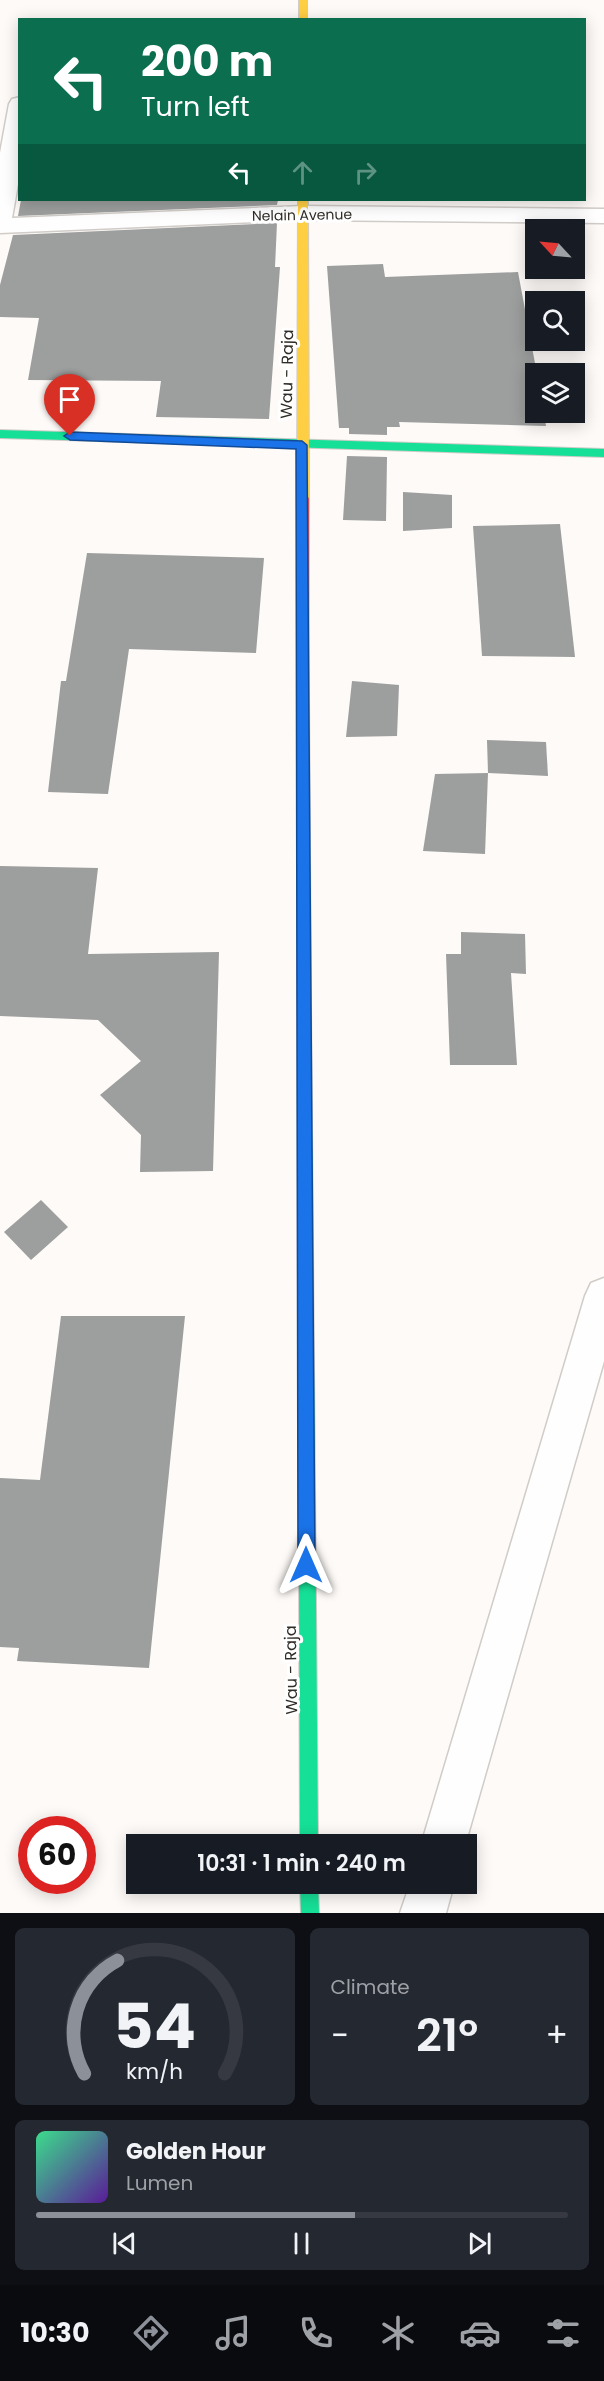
<!DOCTYPE html>
<html lang="en">
<head>
<meta charset="utf-8">
<style>
	body { margin:0; font-family:Poppins,sans-serif; background:#242831; color:#f1f3f6; height:100vh; display:flex; flex-direction:column; font-size:22px; white-space:nowrap }
	* { box-sizing:border-box; margin:0 }
	p { font-size:20px; color:#9ea1a6 }
	.icon { flex:none; width:33px; height:33px; fill:none; stroke:currentColor; stroke-width:2; stroke-linecap:round; stroke-linejoin:round }
	.map { position:relative; height:1913px; overflow:hidden }
	.sheet { display:flex; flex-direction:column; gap:15px; padding:15px; background:#0d0f14; flex:1 }
	.sheet>* { flex:none }
	.top-card { position:absolute; left:18px; top:18px; width:568px; height:183px; border-radius:0px; box-shadow:0 3px 15px #0003; background:#0b6e4f; color:#fff; overflow:hidden }
	.needle { width:39px; rotate:296deg }
	.buttons { position:absolute; left:525px; top:219px; display:grid; gap:12px }
	.buttons a { display:grid; place-items:center; width:60px; height:60px; border-radius:0px; background:#171b24; box-shadow:0 3px 15px #0003; font-size:30px }
	.speed { position:absolute; left:18px; top:1816px; display:flex; gap:12px; font-size:30px; font-weight:700; text-align:center }
	.speed>* { display:grid; place-content:center; width:78px; height:78px; border-radius:50%; background:#171b24; box-shadow:0 3px 15px #0003; line-height:1 }
	.speed .limit { border:9px solid #d22; background:#fff; color:#111 }
	.pin { position:absolute; display:grid; place-items:center; width:51px; height:51px; color:#fff; margin:-62px -26px; border-radius:50% 50% 50% 0; rotate:-45deg; box-shadow:0 0 6px #0007 }
	.pin .icon { rotate:45deg }
	.me { position:absolute; width:66px; margin:-33px; rotate:0deg; stroke-linejoin:round; filter:drop-shadow(0 0 4px #0008) }
	.turn { display:flex; align-items:center; gap:21px; height:126px; padding:0 24px; font-size:27px }
	.turn .icon { width:78px; height:78px; stroke-width:2.5 }
	.turn b { display:block; font-size:42px; line-height:51px }
	.lanes { display:flex; align-items:center; height:57px; padding:0 24px; background:#0003; justify-content:center; gap:30px; direction:ltr }
	.lanes .off { opacity:.35 }
	.big { font-size:45px; font-weight:600; line-height:1.1 }
	.sheet .widget { flex:1; display:flex; flex-direction:column; justify-content:center; gap:9px; min-width:0; padding:0 21px; border-radius:9px; background:#242831 }
	.sheet .dial { align-items:center; gap:0 }
	.dial svg { height:156px; overflow:visible; fill:none; stroke:#363941; stroke-width:7; stroke-linecap:round; text-anchor:middle }
	.dial text { fill:#f1f3f6; stroke:none }
	.song { display:flex; align-items:center; gap:18px }
	.cover { width:72px; height:72px; border-radius:9px; background:linear-gradient(135deg,hsl(150 70% 55%),hsl(270 70% 35%)) }
	.played { height:6px; border-radius:3px; background:linear-gradient(90deg,#8c9099 60%,#363941 60%) }
	.keys { display:flex; justify-content:space-around; direction:ltr }
	.heat { display:flex; justify-content:space-between; align-items:center; font-size:33px; direction:ltr }
	.sheet .tiles { flex:1; display:grid; gap:15px; grid-template-columns:1fr 1fr }
	.widget:last-child { grid-column:span 2 }
	.trip { position:absolute; left:126px; top:1834px; width:351px; height:60px; border-radius:0px; background:#171b24; box-shadow:0 3px 15px #0003; font-weight:600; line-height:60px; text-align:center }
	.tabs { display:flex; height:96px; justify-content:space-around; align-items:center; background:#090b0e; color:#9ea1a6 }
	.tabs .icon { width:42px; height:42px }
	.tabs .current { color:#8c9099 }
	.tabs b { font-size:27px; color:#f1f3f6 }
	.map>svg:first-child { display:block }
	.building { fill:#9d9e9e }
	.lines { fill:none; stroke-linecap:round; stroke-linejoin:round }
	.street-casing { stroke:#d0ccc8; stroke-width:3 }
	.fast-casing { stroke:#d0ccc8; stroke-width:2 }
	.slow-casing { stroke:#d0ccc8; stroke-width:2 }
	.jam-casing { stroke:#d0ccc8; stroke-width:2 }
	.street { fill:#fffefe; fill-rule:evenodd }
	.fast { fill:#16e098; fill-rule:evenodd }
	.slow { fill:#ffcf43; fill-rule:evenodd }
	.jam { fill:#f24e42; fill-rule:evenodd }
	.route { fill:#1a73e8; stroke:#114b97; stroke-width:1.5 }
	.labels { text-anchor:middle; dominant-baseline:central; stroke-width:6; stroke-linejoin:round; paint-order:stroke }
	.far-street-label { font-size:14px; fill:#2f2c26; stroke:#fff }
	.street-label { font-size:16px; fill:#2f2c26; stroke:#fff }
</style>
</head>
<body>
<div class="map">
<svg width="604" height="1913" viewBox="0 0 604 1913">
	<rect width="100%" height="100%" fill="#fdfaf7"/>
	<g class="building">
		<path d="M 21,200 L 278,200 L 277,205 L 18,216 Z"/>
		<path d="M 277,223 L 275,267 L 280,267 L 269,419 L 156,417 L 161,381 L 28,380 L 39,318 L 0,317 L 0,285 L 13,235 Z"/>
		<path d="M 383,264 L 385,277 L 518,272 L 537,374 L 536,412 L 544,412 L 546,426 L 399,422 L 400,427 L 387,427 L 387,435 L 349,434 L 349,428 L 339,428 L 327,266 Z"/>
		<path d="M 347,456 L 387,457 L 386,521 L 343,520 Z"/>
		<path d="M 403,492 L 452,495 L 452,528 L 403,531 Z"/>
		<path d="M 560,524 L 575,657 L 482,656 L 473,526 Z"/>
		<path d="M 87,553 L 264,558 L 256,653 L 129,649 L 108,794 L 48,792 L 61,681 L 66,681 Z"/>
		<path d="M 352,681 L 399,685 L 397,736 L 346,737 Z"/>
		<path d="M 487,740 L 546,742 L 548,776 L 488,773 Z"/>
		<path d="M 488,773 L 485,854 L 423,851 L 435,774 Z"/>
		<path d="M 0,866 L 98,868 L 88,954 L 219,952 L 213,1171 L 140,1172 L 141,1135 L 100,1095 L 141,1061 L 98,1020 L 0,1016 Z"/>
		<path d="M 461,932 L 525,934 L 526,974 L 511,973 L 517,1065 L 450,1065 L 446,954 L 461,954 Z"/>
		<path d="M 41,1200 L 68,1227 L 31,1260 L 4,1232 Z"/>
		<path d="M 61,1316 L 185,1316 L 149,1668 L 17,1661 L 19,1648 L 0,1647 L 0,1478 L 40,1480 Z"/>
	</g>
	<g class="lines">
		<defs>
			<g id="street">
				<path d="M 20,97 L 20,173 L 12,218 L 303,206 L 604,209 L 604,223 L 303,220 L 0,233 L 0,153 L 9,104 L 12,99 Z"/>
				<path d="M 604,1278 L 604,1361 L 465,1845 L 421,1845 L 585,1296 L 591,1283 Z"/>
				<path d="M 410,1884 L 454,1884 L 446,1913 L 400,1913 Z"/>
			</g>
			<g id="fast">
				<path d="M 0,430 L 604,449 L 604,457 L 0,438 Z"/>
				<path d="M 304,1003 L 309,1005 L 311,1009 L 318,1845 L 300,1845 L 297,1009 L 299,1005 Z"/>
				<path d="M 300,1884 L 318,1884 L 319,1913 L 301,1913 Z"/>
			</g>
			<g id="slow">
				<rect x="299" y="0" width="8" height="20"/>
				<path d="M 298,200 L 308,200 L 309,498 L 303,502 L 297,498 Z"/>
				<path d="M 303,694 L 309,699 L 311,1009 L 309,1013 L 304,1015 L 299,1013 L 297,1009 L 297,699 Z"/>
			</g>
			<path id="jam" d="M 303,494 L 309,498 L 309,699 L 303,704 L 297,699 L 297,498 Z"/>
		</defs>
		<use href="#street" class="street-casing"/>
		<use href="#fast" class="fast-casing"/>
		<use href="#slow" class="slow-casing"/>
		<use href="#jam" class="jam-casing"/>
		<use href="#street" class="street"/>
		<use href="#fast" class="fast"/>
		<use href="#slow" class="slow"/>
		<use href="#jam" class="jam"/>
	</g>
	<path class="route" d="M 70,432 L 302,441 L 307,445 L 315,1565 L 312,1571 L 306,1573 L 301,1571 L 298,1565 L 296,449 L 70,440 L 64,436 Z"/>
	<g class="labels">
		<g class="far-street-label">
			<text transform="translate(302 215) rotate(-1)">Nelain Avenue</text>
		</g>
		<g class="street-label">
			<text transform="translate(287 374) rotate(-89)">Wau - Raja</text>
			<text transform="translate(291 1670) rotate(-91)">Wau - Raja</text>
		</g>
	</g>
</svg>
<div class="buttons">
<a><svg class="needle" viewBox="-14 -14 28 28"><path d="M0-13l5 13h-10z" fill="#e53935"/><path d="M0 13l5-13h-10z" fill="#9ea1a6"/></svg></a>
<a><svg class="icon" aria-label="search" viewBox="0 0 24 24"><circle cx="10" cy="10" r="6"/><path d="M15 15l6 6"/></svg></a>
<a><svg class="icon" aria-label="layers" viewBox="0 0 24 24"><path d="M12 4l9 5-9 5-9-5zM3 14l9 5 9-5"/></svg></a>
</div>
<div class="speed"><div class="limit">60</div></div>
<div class="pin" style="left:70px;top:436px;background:#d93025"><svg class="icon" aria-label="arrive" viewBox="0 0 24 24"><path d="M6 21V4h12l-3 4 3 4H6"/></svg></div>
<svg class="me" style="left:306px;top:1565px" viewBox="-20 -20 40 40"><path d="M0-17L14 15 0 8-14 15z" fill="#1a73e8" stroke="#fff" stroke-width="4"/></svg>
<div class="trip">10:31 · 1 min · 240 m</div>
<div class="top-card">
<div class="turn"><svg class="icon" aria-label="left" viewBox="0 0 24 24"><path d="M17 20v-9H6M10 6l-5 5 5 5"/></svg><div><b>200 m</b>Turn left</div></div>
<div class="lanes"><svg class="icon" aria-label="left" viewBox="0 0 24 24"><path d="M17 20v-9H6M10 6l-5 5 5 5"/></svg><svg class="icon off" aria-label="ahead" viewBox="0 0 24 24"><path d="M12 20V5M6 11l6-6 6 6"/></svg><svg class="icon off" aria-label="right" viewBox="0 0 24 24"><path d="M7 20v-9h11M14 6l5 5-5 5"/></svg></div>
</div>
</div>
<section class="sheet">
<div class="tiles">
<div class="widget dial"><svg viewBox="0 0 100 80">
<path d="M14 69A42 42 0 1 1 86 69"/>
<path d="M14 69A42 42 0 0 1 31 11" stroke="#8c9099"/>
<text x="50" y="56" font-size="32" font-weight="700">54</text>
<text x="50" y="72" font-size="11">km/h</text>
</svg></div>
<div class="widget"><p>Climate</p>
<div class="heat"><a>−</a><b class="big">21°</b><a>+</a></div>
</div>
<div class="widget">
<div class="song"><i class="cover"></i><div><b>Golden Hour</b><p>Lumen</p></div></div>
<div class="played"></div>
<div class="keys"><svg class="icon" aria-label="previous" viewBox="0 0 24 24"><path d="M18 5L8 12l10 7zM5 5v14"/></svg><svg class="icon" aria-label="pause" viewBox="0 0 24 24"><path d="M8 5v14M16 5v14"/></svg><svg class="icon" aria-label="next" viewBox="0 0 24 24"><path d="M6 5l10 7-10 7zM19 5v14"/></svg></div>
</div>
</div>
</section>
<nav class="tabs">
<b>10:30</b>
<svg class="icon current" aria-label="directions" viewBox="0 0 24 24"><path d="M12 3l9 9-9 9-9-9zM9 14v-3h6M13 9l2 2-2 2"/></svg>
<svg class="icon" aria-label="music" viewBox="0 0 24 24"><path d="M9 18V5l10-2v13"/><circle cx="6" cy="18" r="3"/><circle cx="16" cy="16" r="3"/></svg>
<svg class="icon" aria-label="phone" viewBox="0 0 24 24"><path d="M5 4h4l2 5-3 2q2 4 5 5l2-3 5 2v4C11 20 4 13 5 4z"/></svg>
<svg class="icon" aria-label="climate" viewBox="0 0 24 24"><path d="M12 3v18M4 7l16 10M4 17L20 7"/></svg>
<svg class="icon" aria-label="car" viewBox="0 0 24 24"><path d="M5 17H2v-5l4-1 3-4h7l3 4 3 1v5h-3M9 17h6M6 11h13"/><circle cx="7" cy="17" r="2"/><circle cx="17" cy="17" r="2"/></svg>
<svg class="icon" aria-label="filters" viewBox="0 0 24 24"><path d="M4 7h16M4 17h16"/><circle cx="9" cy="7" r="2"/><circle cx="15" cy="17" r="2"/></svg>
</nav>
</body>
</html>
